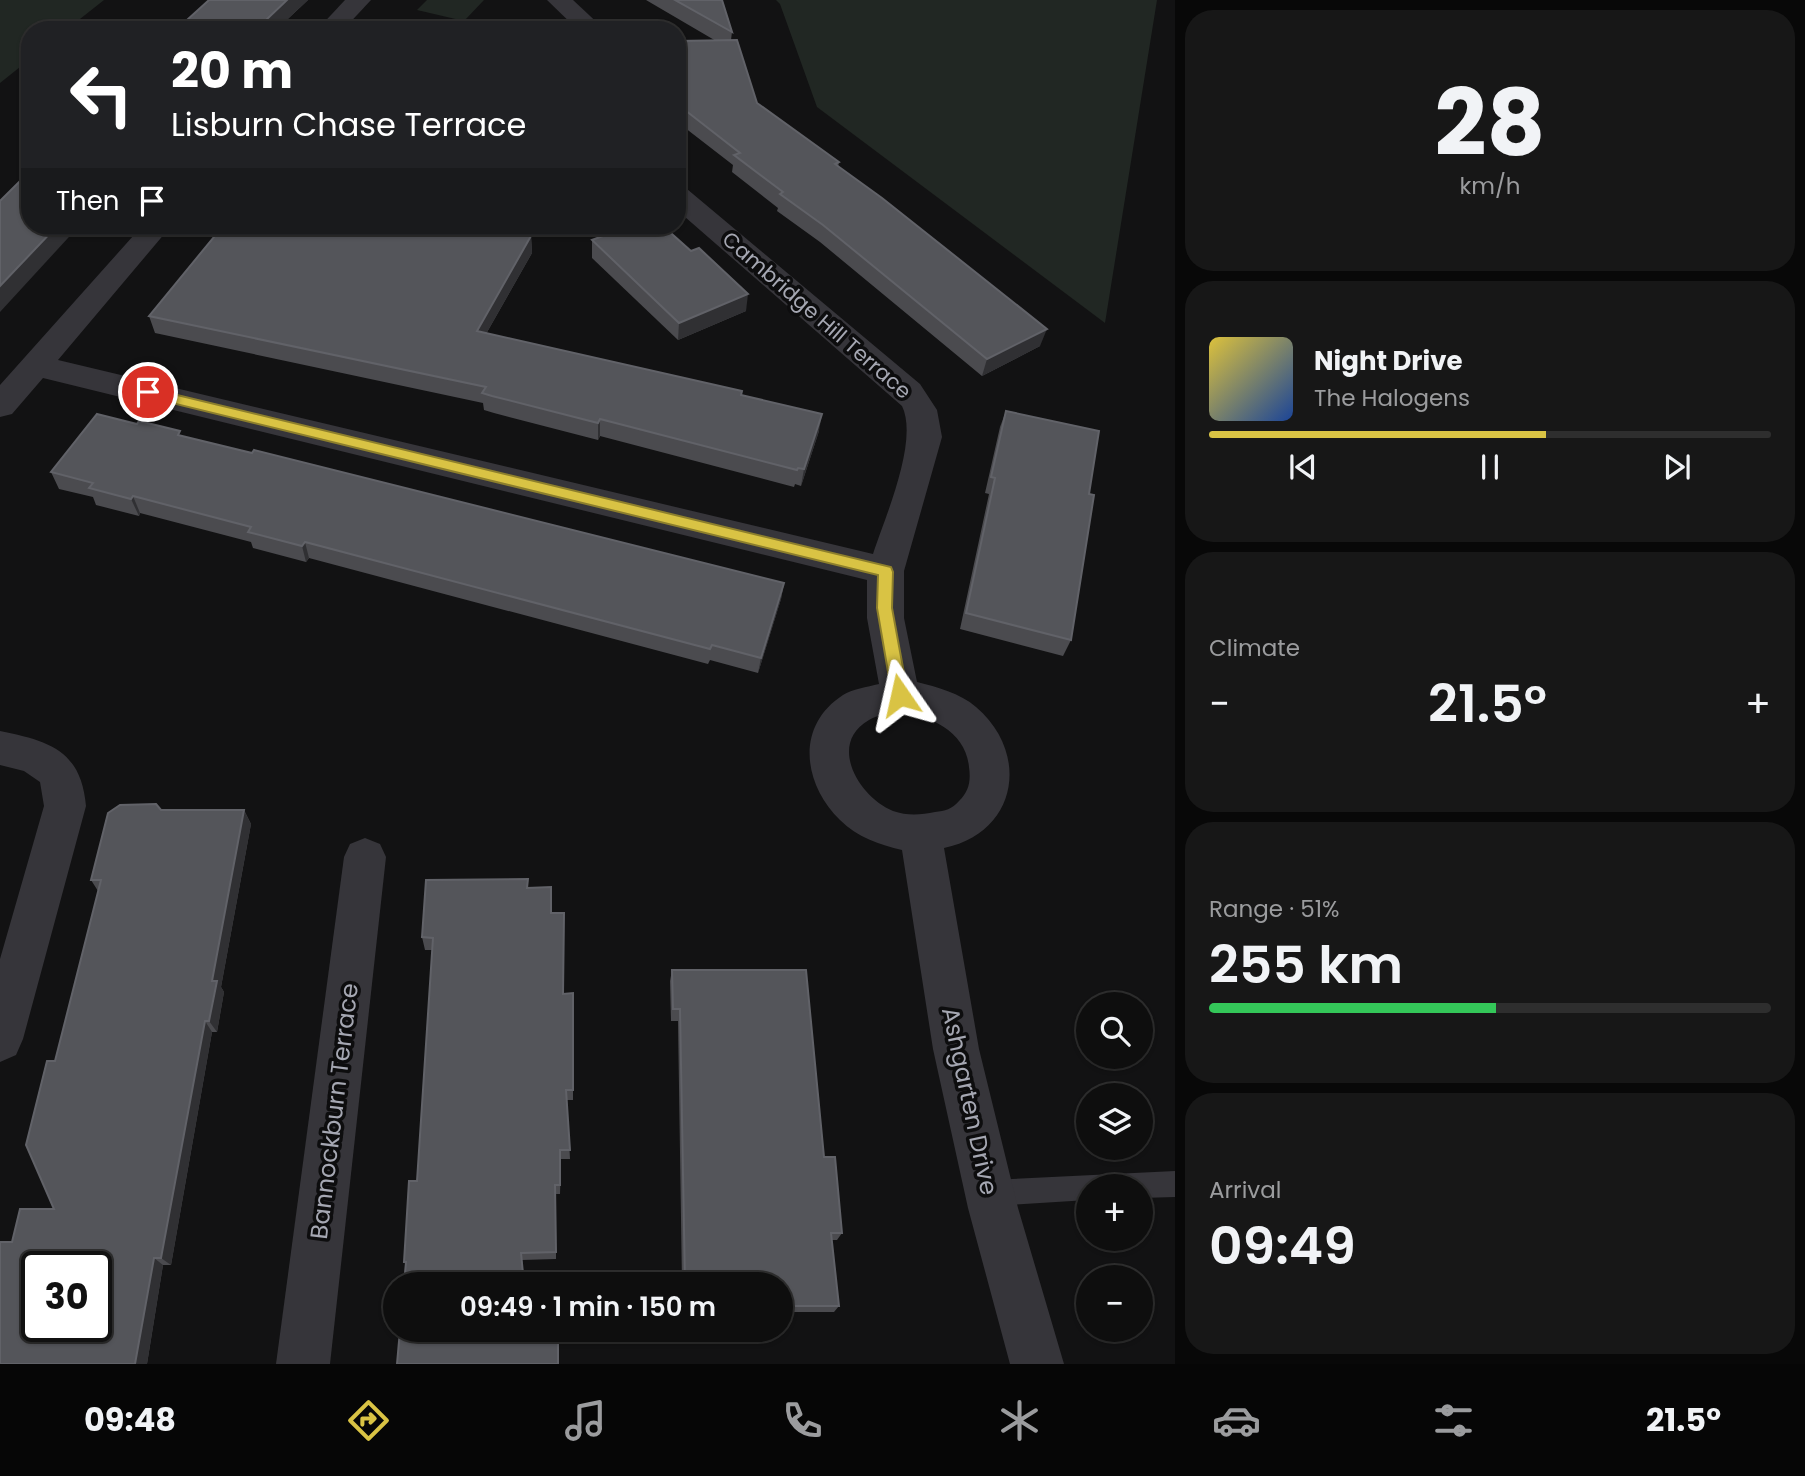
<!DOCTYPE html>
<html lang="en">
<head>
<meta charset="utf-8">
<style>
	body { margin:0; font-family:Poppins,sans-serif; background:#171717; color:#f1f3f6; height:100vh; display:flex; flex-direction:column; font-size:26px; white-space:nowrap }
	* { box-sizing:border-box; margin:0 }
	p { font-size:23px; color:#9b9c9e }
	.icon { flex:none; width:38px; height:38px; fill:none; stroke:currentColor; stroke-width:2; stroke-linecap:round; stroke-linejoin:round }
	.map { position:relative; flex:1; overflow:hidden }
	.drawer { display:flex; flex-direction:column; gap:10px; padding:10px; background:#080808; width:630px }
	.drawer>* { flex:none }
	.guide { position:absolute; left:21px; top:21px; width:665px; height:214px; border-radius:28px; box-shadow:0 2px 5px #0004,0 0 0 2px #2e2e2e; background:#202124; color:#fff; overflow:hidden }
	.tools { position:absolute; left:1076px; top:992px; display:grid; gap:14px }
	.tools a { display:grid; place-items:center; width:77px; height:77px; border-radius:50%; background:#0e0e0e; box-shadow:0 2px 5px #0004,0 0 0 2px #2e2e2e; font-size:35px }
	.speed { position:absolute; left:21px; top:1251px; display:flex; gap:14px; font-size:35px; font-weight:700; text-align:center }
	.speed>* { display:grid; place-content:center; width:91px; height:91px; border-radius:50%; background:#0e0e0e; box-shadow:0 2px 5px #0004,0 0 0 2px #2e2e2e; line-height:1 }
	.speed .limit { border:4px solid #111; border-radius:10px; background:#fff; color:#111 }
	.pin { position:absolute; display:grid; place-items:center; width:60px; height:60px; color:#fff; margin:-30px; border:4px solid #fff; border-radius:50%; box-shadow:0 2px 7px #0007 }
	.me { position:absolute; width:77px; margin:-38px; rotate:349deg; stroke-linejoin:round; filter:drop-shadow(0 0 5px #0008) }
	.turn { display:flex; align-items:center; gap:24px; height:147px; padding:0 35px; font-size:32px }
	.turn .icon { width:91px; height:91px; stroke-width:2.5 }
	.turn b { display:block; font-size:49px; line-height:60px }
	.then { display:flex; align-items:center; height:66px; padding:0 35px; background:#0003; gap:14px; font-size:26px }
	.big { font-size:52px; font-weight:600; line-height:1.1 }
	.drawer .widget { flex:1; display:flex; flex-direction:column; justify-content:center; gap:10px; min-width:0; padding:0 24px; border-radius:28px; background:#171717 }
	.drawer .dial { align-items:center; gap:0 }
	.dial b { font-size:91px; line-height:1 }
	.song { display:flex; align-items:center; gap:21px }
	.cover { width:84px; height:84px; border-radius:10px; background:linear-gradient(135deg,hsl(50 70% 55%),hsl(220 70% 35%)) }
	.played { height:7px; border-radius:4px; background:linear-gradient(90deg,#d9c344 60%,#2e2e2e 60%) }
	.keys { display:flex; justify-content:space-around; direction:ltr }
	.heat { display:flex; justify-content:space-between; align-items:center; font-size:38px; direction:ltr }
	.charge { height:10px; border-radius:5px; background:linear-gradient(90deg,#34c759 51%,#2e2e2e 0) }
	.trip { position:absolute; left:383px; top:1272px; width:410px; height:70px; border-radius:35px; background:#0e0e0e; box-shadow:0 2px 5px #0004,0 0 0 2px #2e2e2e; font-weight:600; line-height:70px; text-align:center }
	.tab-bar { display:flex; height:112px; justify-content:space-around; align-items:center; background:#060606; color:#9b9c9e }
	.tab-bar .icon { width:49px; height:49px }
	.tab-bar .on { color:#d9c344 }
	.tab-bar b { font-size:32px; color:#f1f3f6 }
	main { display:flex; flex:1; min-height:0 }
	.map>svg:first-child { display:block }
	.green { fill:#212723 }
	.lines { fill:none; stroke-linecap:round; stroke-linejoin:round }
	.service { fill:#36353a; fill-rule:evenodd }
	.minor { fill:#36353a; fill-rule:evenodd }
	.wall { fill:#4b4b4f }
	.shaded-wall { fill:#303033 }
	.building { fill:#54555a; stroke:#616268; stroke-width:2; fill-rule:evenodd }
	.route { fill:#d9c344; stroke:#8d7f2c; stroke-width:2 }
	.labels { text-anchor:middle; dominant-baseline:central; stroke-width:7; stroke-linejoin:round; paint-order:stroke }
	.street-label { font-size:21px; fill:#a5a7b2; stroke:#0d0d0e }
	.near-street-label { font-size:24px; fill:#a5a7b2; stroke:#0d0d0e }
</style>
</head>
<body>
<main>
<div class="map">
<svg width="1175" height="1364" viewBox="0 0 1175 1364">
	<rect width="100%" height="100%" fill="#121213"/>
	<g class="green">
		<path d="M 0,0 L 104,0 L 66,30 L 30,30 L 30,59 L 0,83 Z"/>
		<path d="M 427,0 L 484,0 L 464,21 L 417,10 Z"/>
		<path d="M 776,0 L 1157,0 L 1105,323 L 817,107 L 780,4 Z"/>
	</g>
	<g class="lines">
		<path class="service" d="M 1175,1171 L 1175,1197 L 1141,1198 L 1141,1186 L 1088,1186 L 1088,1200 L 990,1206 L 980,1203 L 977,1193 L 980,1183 L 990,1180 Z"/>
		<g class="minor">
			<path d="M 345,0 L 371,0 L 343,30 L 317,30 Z"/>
			<path d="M 547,0 L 573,0 L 605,30 L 578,30 Z"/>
			<path d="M 677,187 L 687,189 L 920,384 L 937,410 L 942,437 L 904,571 L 904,618 L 917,682 C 937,687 960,693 976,707 C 1031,754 1017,833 944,848 L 979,1049 L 1018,1208 L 1064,1364 L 1010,1364 L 968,1208 L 933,1049 L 902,850 C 880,845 857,837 840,820 C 803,784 795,726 843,695 C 852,689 867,687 879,684 L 867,618 L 867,580 L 43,378 L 12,414 L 0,417 L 0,385 L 142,226 L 171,226 L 58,360 L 873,554 C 885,517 919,441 902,406 L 677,210 ZM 900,711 C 931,716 966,732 969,767 C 971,781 969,791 959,801 C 952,809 945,811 935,812 C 921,815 907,816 893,811 C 859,797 827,744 869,720 C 877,715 891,713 900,711 Z"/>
			<path d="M 0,731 C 49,741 81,750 86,806 L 23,1039 L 16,1055 L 0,1062 L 0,959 L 44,806 L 40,782 L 24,771 L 0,765 Z"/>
			<path d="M 365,838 L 380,844 L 386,857 L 330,1364 L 276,1364 L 344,857 L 350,844 Z"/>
		</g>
	</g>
	<g class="wall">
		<path d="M 209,0 L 308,0 L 276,30 L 176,30 Z"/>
		<path d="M 646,0 L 722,0 L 732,32 L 731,40 L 757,103 L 839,162 L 838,167 L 1040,346 L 982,376 L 820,242 L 777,211 L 778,208 L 732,172 L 733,165 L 680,124 L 677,113 L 677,41 L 716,41 Z"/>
		<path d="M 523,230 L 523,234 L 531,236 L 532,253 L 486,334 L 742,391 L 742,395 L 819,431 L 801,486 L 795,484 L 794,487 L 600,436 L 598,440 L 494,413 L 484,410 L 483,403 L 155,333 L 149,316 Z"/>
		<path d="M 592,240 L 746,311 L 678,340 L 592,258 Z"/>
		<path d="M 1006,411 L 1089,494 L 1071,640 L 1063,656 L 960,629 L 989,494 L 985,493 L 1000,427 Z"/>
		<path d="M 182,436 L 784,583 L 781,599 L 758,673 L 710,660 L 708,664 L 309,558 L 306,562 L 253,548 L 251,542 L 140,513 L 139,516 L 96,505 L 93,497 L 59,489 L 51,472 Z"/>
		<path d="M 161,810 L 244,810 L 251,824 L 221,987 L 224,992 L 217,1032 L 212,1032 L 171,1265 L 163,1265 L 147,1364 L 0,1364 L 12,1242 L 54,1209 L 55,1061 L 98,891 L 91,880 Z"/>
		<path d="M 551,887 L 552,913 L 564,913 L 564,994 L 573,993 L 573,1100 L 567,1100 L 570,1159 L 561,1159 L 560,1194 L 556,1194 L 556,1259 L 522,1260 L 525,1284 L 404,1284 L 406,1265 L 404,1262 L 417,1181 L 432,950 L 425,950 L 422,937 L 528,888 Z"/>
		<path d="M 672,970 L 824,1157 L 842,1233 L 837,1240 L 832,1240 L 839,1306 L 834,1312 L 780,1312 L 780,1284 L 682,1284 L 678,1021 L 671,1021 L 670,981 Z"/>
	</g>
	<g class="shaded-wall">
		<path d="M 287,0 L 308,0 L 276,30 L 265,30 L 264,22 Z"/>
		<path d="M 257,20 L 259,30 L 248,30 Z"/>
		<path d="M 57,226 L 79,226 L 0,312 L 0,286 Z"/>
		<path d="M 531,236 L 532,253 L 478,348 L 477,331 Z"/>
		<path d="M 748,294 L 746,311 L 678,340 L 679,323 Z"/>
		<path d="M 1047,329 L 1040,346 L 982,376 L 987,359 Z"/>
		<path d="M 822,414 L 819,431 L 801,486 L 804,469 Z"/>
		<path d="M 600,419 L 600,436 L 598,440 L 598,423 Z"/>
		<path d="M 133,496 L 140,513 L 139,516 L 131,499 Z"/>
		<path d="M 305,542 L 309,558 L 306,562 L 302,546 Z"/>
		<path d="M 784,583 L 781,599 L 758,673 L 761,658 Z"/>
		<path d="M 244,810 L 251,824 L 221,987 L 224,992 L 217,1032 L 209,1021 L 212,981 Z"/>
		<path d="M 205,1021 L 212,1032 L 171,1265 L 161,1258 Z"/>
		<path d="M 154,1258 L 163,1265 L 147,1364 L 135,1364 Z"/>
	</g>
	<g class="building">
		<path d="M 209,0 L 287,0 L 264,22 L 257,20 L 248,30 L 176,30 Z"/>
		<path d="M 675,0 L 722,0 L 732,32 Z"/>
		<path d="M 737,40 L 757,103 L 839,162 L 835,164 L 882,198 L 1047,329 L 987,359 L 823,225 L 780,194 L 783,192 L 734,155 L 740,153 L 681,107 L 677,92 L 677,41 Z"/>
		<path d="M 30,177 L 30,226 L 57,226 L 0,286 L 0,201 L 21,180 L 26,181 Z"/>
		<path d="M 223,226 L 499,226 L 523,230 L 521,234 L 531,236 L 477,331 L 742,391 L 741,395 L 822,414 L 804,469 L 798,468 L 797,470 L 600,419 L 598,423 L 492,396 L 482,393 L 486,387 L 149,316 Z"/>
		<path d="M 630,226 L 663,226 L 691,251 L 699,248 L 748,294 L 679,323 L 592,240 Z"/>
		<path d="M 1006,411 L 1099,431 L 1089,494 L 1094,495 L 1071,640 L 966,613 L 995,478 L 991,477 Z"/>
		<path d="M 97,414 L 137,424 L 139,421 L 180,431 L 178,435 L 252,453 L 254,450 L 784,583 L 761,658 L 712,645 L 710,649 L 305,542 L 302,546 L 248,532 L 251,527 L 133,496 L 131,499 L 89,488 L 93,483 L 51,472 Z"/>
		<path d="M 156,804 L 161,810 L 244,810 L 212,981 L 217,981 L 209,1021 L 205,1021 L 161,1258 L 154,1258 L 135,1364 L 0,1364 L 0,1242 L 12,1242 L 20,1209 L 54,1209 L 26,1145 L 47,1061 L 55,1061 L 101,880 L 91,880 L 108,813 L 120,805 ZM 37,1267 L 96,1267 L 96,1326 L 37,1326 Z"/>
		<path d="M 528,879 L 527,888 L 551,887 L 551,913 L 564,913 L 563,994 L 573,993 L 573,1090 L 566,1090 L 570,1150 L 560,1150 L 560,1185 L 555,1185 L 556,1252 L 521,1253 L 524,1284 L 404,1284 L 406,1262 L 404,1262 L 409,1181 L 417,1181 L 433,938 L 422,937 L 426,880 Z"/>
		<path d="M 672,970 L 806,970 L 824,1157 L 835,1157 L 842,1233 L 831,1233 L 839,1306 L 780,1306 L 780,1284 L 685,1284 L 680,1009 L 673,1009 Z"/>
		<path d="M 400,1330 L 558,1330 L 558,1364 L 397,1364 Z"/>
	</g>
	<path class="route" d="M 148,388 L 891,567 L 893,572 L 892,608 L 908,695 L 906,700 L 894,700 L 892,695 L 877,608 L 878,575 L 143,396 L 141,392 Z"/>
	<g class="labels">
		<g class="street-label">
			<text transform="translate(817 315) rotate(41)">Cambridge Hill Terrace</text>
		</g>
		<g class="near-street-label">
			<text transform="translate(970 1101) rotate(78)">Ashgarten Drive</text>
			<text transform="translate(334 1111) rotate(-83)">Bannockburn Terrace</text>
		</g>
	</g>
</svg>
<div class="tools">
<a><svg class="icon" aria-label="search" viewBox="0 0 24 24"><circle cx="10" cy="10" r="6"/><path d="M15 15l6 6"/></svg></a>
<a><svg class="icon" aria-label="layers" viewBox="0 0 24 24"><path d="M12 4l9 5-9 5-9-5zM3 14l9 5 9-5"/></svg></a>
<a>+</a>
<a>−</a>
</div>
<div class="speed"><div class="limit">30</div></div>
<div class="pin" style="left:148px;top:392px;background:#d93025"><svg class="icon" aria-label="arrive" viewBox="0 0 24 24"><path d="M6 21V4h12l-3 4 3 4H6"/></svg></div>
<svg class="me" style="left:900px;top:695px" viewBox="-20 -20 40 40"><path d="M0-17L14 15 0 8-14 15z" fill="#d9c344" stroke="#fff" stroke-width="4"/></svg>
<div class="trip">09:49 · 1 min · 150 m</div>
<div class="guide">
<div class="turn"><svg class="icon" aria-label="left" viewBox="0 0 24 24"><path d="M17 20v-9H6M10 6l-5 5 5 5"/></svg><div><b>20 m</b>Lisburn Chase Terrace</div></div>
<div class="then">Then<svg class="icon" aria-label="arrive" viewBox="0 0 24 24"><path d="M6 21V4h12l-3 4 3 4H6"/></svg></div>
</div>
</div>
<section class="drawer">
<div class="widget dial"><b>28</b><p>km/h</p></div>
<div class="widget">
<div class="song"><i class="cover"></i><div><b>Night Drive</b><p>The Halogens</p></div></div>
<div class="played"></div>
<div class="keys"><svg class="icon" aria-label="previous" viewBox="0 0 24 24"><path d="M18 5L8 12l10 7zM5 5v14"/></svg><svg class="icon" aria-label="pause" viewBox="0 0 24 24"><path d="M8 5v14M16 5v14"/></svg><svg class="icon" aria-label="next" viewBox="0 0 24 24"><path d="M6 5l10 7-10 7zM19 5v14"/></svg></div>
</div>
<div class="widget"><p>Climate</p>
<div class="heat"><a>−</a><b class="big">21.5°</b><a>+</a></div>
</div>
<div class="widget"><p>Range · 51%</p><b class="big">255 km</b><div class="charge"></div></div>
<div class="widget"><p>Arrival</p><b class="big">09:49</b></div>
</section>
</main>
<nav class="tab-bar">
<b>09:48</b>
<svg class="icon on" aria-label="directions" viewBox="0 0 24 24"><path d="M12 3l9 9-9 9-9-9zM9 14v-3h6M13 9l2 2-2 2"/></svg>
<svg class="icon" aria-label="music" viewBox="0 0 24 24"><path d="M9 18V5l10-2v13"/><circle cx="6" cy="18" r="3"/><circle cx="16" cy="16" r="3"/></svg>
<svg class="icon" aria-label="phone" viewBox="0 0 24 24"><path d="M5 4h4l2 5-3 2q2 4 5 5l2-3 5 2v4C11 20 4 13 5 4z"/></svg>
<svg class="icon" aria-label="climate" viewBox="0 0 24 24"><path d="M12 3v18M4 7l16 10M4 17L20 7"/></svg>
<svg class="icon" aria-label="car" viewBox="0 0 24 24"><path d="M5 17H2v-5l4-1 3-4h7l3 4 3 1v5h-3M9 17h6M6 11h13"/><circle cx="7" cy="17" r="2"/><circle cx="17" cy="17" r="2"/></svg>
<svg class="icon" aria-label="filters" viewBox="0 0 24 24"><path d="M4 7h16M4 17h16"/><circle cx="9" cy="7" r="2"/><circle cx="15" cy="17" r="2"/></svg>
<b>21.5°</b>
</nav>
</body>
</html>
